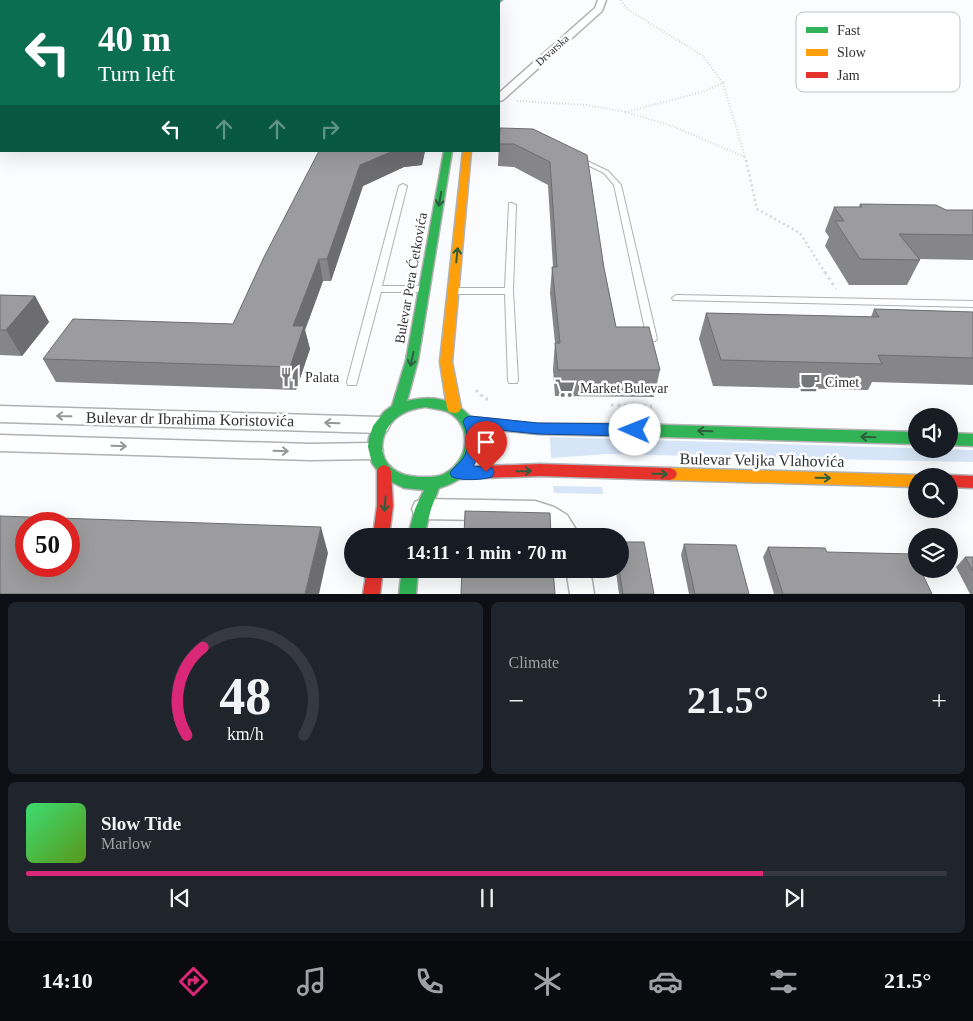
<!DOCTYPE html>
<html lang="en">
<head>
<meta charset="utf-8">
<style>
	body { margin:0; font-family:"Times New Roman",serif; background:#20242c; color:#f1f3f6; height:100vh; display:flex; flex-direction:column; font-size:19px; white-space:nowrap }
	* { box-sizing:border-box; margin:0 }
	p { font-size:16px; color:#9ea1a6 }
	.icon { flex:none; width:28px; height:28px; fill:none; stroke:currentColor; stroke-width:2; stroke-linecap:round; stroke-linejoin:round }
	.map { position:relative; height:594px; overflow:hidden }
	.panel { display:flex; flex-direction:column; gap:8px; padding:8px; background:#0d0f14; flex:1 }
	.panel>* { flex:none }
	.top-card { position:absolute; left:0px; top:0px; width:500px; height:152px; box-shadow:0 5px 20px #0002; background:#0b6e4f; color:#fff; overflow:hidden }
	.fabs { position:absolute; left:908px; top:408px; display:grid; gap:10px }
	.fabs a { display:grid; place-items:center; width:50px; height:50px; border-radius:50%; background:#171b24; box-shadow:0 5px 20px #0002; font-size:25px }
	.speed { position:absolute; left:15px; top:512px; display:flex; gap:10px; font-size:25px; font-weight:700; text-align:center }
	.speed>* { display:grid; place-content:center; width:65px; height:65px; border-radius:50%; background:#171b24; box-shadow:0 5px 20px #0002; line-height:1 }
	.speed .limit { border:8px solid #d22; background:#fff; color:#111 }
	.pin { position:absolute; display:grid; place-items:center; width:42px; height:42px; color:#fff; margin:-51px -21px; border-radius:50% 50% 50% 0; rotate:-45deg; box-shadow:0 0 5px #0007 }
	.pin .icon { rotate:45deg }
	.me { position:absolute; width:55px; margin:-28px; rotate:271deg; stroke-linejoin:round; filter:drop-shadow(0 0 4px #0008) }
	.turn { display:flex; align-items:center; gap:18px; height:105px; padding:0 15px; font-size:22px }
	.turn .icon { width:65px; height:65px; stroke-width:2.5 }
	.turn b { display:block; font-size:35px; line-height:42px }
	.lanes { display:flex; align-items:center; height:48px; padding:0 15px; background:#0003; justify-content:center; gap:25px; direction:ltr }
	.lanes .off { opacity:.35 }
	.big { font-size:38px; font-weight:800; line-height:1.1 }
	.panel .card { flex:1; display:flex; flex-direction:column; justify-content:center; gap:8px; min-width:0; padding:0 18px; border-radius:8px; background:#20242c }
	.panel .dial { align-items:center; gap:0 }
	.dial svg { height:130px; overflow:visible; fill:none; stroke:#363941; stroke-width:7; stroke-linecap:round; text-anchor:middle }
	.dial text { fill:#f1f3f6; stroke:none }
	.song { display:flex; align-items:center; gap:15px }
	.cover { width:60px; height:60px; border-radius:8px; background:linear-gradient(135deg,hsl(140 70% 55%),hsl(90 70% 35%)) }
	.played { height:5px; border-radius:2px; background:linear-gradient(90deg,#db2777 80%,#363941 80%) }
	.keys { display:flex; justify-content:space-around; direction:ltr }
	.heat { display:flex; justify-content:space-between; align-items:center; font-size:28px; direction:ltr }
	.panel .tiles { flex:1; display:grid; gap:8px; grid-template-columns:1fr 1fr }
	.card:last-child { grid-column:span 2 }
	.trip { position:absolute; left:344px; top:528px; width:285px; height:50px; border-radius:25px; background:#171b24; box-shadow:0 5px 20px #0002; font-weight:800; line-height:50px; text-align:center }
	.dock { display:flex; height:80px; justify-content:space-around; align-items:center; background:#090b0e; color:#9ea1a6 }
	.dock .icon { width:35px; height:35px }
	.dock .current { color:#db2777 }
	.dock b { font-size:22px; color:#f1f3f6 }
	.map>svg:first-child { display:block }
	.green { fill:#d6e5f7 }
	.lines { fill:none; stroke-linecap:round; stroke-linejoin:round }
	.lane-casing { stroke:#afb1b2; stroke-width:2 }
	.street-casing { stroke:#afb1b2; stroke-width:3 }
	.fast-casing { stroke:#afb1b2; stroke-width:3 }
	.slow-casing { stroke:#afb1b2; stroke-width:3 }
	.jam-casing { stroke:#afb1b2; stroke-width:3 }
	.path-far2 { stroke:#d8d8d9; stroke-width:2; stroke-dasharray:1 2; stroke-linecap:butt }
	.path-far1 { stroke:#d8d8d9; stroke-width:2.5; stroke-dasharray:2 3; stroke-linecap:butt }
	.path { stroke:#d8d8d9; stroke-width:3; stroke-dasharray:2.5 4; stroke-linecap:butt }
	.lane { fill:#feffff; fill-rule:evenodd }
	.street { fill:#feffff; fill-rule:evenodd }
	.fast { fill:#30b455; fill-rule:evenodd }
	.slow { fill:#ff9f0a; fill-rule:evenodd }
	.jam { fill:#e5322d; fill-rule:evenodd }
	.wall { fill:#868688 }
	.shaded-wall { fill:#6d6d6f }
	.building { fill:#9c9c9e; stroke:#6d6d6f; fill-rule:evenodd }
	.oneway { stroke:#2f5e3e }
	.oneway2 { stroke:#969898 }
	.route { fill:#1a73e8; stroke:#114b97 }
	.labels { text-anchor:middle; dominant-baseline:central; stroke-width:5; stroke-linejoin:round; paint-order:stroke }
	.far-street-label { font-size:11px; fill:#2f3031; stroke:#fff }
	.street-label { font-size:14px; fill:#2f3031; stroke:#fff }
	.poi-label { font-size:14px; fill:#2f3031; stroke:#fff; text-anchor:start }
	.near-street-label { font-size:16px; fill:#2f3031; stroke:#fff }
	.key { fill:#fff; stroke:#c1c1c1; stroke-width:1 }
	.key-label { font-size:14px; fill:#2f3031 }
</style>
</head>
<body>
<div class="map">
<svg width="973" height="594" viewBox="0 0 973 594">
	<rect width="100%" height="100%" fill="#fafcfe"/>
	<g class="green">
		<path d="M 550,437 L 973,450 L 973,462 L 607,454 L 551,458 Z"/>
		<path d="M 553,486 L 602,487 L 603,494 L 554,493 Z"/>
	</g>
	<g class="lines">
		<defs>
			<g id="lane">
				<path d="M 577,156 L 608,171 L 621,185 L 657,339 L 655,341 L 649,341 L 647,339 L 614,185 L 604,173 L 575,159 L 574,158 Z"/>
				<path d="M 403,184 L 407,186 L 382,286 L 425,286 L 429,289 L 425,292 L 381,292 L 357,382 L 356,385 L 348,385 L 347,382 L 399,186 Z"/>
				<path d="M 509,203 L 512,203 L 516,205 L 513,291 L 518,380 L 517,383 L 509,383 L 508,380 L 505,294 L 454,294 L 450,291 L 454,288 L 505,288 Z"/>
				<path d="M 676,295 L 973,301 L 973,307 L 673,300 L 672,298 Z"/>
			</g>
			<g id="street">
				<path d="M 16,0 L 25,0 L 26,1 L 17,1 Z"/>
				<path d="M 598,0 L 606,0 L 602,11 L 503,100 L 499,101 L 499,93 L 595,8 Z"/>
				<path d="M 0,406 L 380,417 L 387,419 L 390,425 L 387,431 L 380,433 L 0,422 Z"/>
				<path d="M 0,435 L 310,444 L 373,443 L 380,445 L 383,451 L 380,457 L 373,459 L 310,460 L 0,451 Z"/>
				<path d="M 423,499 L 535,501 L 554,507 L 567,515 L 580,536 L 556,536 L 547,527 L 535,521 L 423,519 L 415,516 L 412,509 L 415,502 Z"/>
				<path d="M 566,569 L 590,569 L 594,594 L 570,594 Z"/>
			</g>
			<g id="fast">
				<path d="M 496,0 L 502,0 L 499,2 Z"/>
				<path d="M 444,151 L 452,151 L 418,360 L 407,401 C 481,382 510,468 439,488 L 431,509 L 424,536 L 408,536 L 415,509 L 424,490 L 404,488 L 383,478 L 372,463 L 368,447 L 369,438 L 373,426 L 384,412 L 392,406 L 406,360 ZM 426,407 C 433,409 442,409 448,412 C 474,426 469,461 444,474 C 437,478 426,477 418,477 C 409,476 401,475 393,469 C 373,453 383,423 404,413 C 411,409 419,408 426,407 Z"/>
				<path d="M 630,424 L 916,432 L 916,444 L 630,436 L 625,434 L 623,430 L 625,426 Z"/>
				<path d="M 949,433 L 973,434 L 973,446 L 949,445 Z"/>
				<path d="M 402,569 L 418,569 L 416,594 L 399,594 Z"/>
			</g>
			<g id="slow">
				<path d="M 463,151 L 471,151 L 452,362 L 461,408 L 459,412 L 454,413 L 449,412 L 447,408 L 440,362 Z"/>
				<path d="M 670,468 L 916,475 L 920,476 L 916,476 L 916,487 L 670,480 L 665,478 L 663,474 L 665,470 Z"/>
			</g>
			<g id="jam">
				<path d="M 470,417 L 538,424 L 630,424 L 635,426 L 637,430 L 635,434 L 630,436 L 538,434 L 470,427 L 465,426 L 463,422 L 465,418 Z"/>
				<path d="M 540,464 L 670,468 L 675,470 L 677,474 L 675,478 L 670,480 L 540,476 L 458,479 L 453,477 L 451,473 L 453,469 L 458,467 Z"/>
				<path d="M 384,465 L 389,467 L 391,471 L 393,506 L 389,536 L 373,536 L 377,506 L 377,471 L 379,467 Z"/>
				<path d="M 949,475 L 973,476 L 973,488 L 949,487 L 949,476 L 945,476 Z"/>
				<path d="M 367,569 L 383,569 L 380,594 L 363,594 Z"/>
			</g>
		</defs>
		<use href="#lane" class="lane-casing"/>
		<use href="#street" class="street-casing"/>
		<use href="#fast" class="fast-casing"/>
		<use href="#slow" class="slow-casing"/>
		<use href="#jam" class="jam-casing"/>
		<g class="path-far2">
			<path d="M 621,0 L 627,9 L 703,56 L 723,83"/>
			<path d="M 723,83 L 745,157 L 672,126 L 626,112 L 702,92 Z"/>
			<path d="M 517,101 L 586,105 L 626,112"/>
			<path d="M 745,157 L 746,161"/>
		</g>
		<path class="path-far1" d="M 746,160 L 757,209 L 800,233 L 826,274"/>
		<g class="path">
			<path d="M 825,272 L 836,289"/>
			<path d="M 476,390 L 484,398 L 490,400"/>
			<path d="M 611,405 L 652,406"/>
		</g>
		<use href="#lane" class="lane"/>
		<use href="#street" class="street"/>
		<use href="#fast" class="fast"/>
		<use href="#slow" class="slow"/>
		<use href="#jam" class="jam"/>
	</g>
	<g class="wall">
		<path d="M 533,129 L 604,268 L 616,327 L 660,370 L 654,397 L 555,396 L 553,369 L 555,343 L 550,293 L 552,267 L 553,267 L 548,185 L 514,167 L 498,166 L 499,138 Z"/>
		<path d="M 319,151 L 425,151 L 422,165 L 404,167 L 363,186 L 331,281 L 323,281 L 305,330 L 310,349 L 296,390 L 56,382 L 43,359 L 233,324 Z"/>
		<path d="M 860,204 L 946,210 L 973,210 L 973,260 L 919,259 L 920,260 L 907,285 L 849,285 L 825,246 L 829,237 L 825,231 L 834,207 L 859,207 Z"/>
		<path d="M 0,295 L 35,296 L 49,322 L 22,356 L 0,355 Z"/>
		<path d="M 874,309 L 973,312 L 973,385 L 872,382 L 868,390 L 713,386 L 699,339 L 706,313 L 871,317 Z"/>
		<path d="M 684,544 L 749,594 L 689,594 L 681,555 Z"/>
		<path d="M 768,547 L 827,552 L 932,594 L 774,594 L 763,557 Z"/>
		<path d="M 965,557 L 973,557 L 973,594 L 970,594 L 956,567 Z"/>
		<path d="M 605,569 L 620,569 L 654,594 L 619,594 L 616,572 L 605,572 Z"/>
	</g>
	<g class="shaded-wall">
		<path d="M 393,151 L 425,151 L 422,165 L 404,167 L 363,186 L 331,281 L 327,259 L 360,165 Z"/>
		<path d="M 319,259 L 323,281 L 305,330 L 310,349 L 296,390 L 290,367 L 293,326 Z"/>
		<path d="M 35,296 L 49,322 L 22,356 L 6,330 Z"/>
		<path d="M 321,527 L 328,553 L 319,594 L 305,594 Z"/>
	</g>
	<g class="building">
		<path d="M 500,128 L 533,129 L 587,155 L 604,268 L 616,327 L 649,327 L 660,370 L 558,370 L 555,343 L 560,343 L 552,267 L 557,267 L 550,162 L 514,144 L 499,144 Z"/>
		<path d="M 319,151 L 393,151 L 360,165 L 327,259 L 319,259 L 293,326 L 304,326 L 290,367 L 43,359 L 73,319 L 233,324 L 264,257 Z"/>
		<path d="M 860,204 L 936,205 L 946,210 L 973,210 L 973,235 L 899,234 L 920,260 L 860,259 L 835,221 L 844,221 L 834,207 L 862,207 Z"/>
		<path d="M 0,295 L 35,296 L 6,330 L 0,330 Z"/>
		<path d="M 874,309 L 973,312 L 973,358 L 878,355 L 882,364 L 721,360 L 706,313 L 879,317 Z"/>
		<path d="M 465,511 L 550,513 L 551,536 L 464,536 Z"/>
		<path d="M 0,516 L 321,527 L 305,594 L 0,594 ZM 26,524 L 69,524 L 69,566 L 26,566 Z"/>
		<path d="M 620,542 L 644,542 L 654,594 L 623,594 L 619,569 L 620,569 Z"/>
		<path d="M 684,544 L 736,545 L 749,594 L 695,594 Z"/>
		<path d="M 768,547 L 825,548 L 827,552 L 913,554 L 916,560 L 916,569 L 920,569 L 932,594 L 783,594 Z"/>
		<path d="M 965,557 L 973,557 L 973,571 Z"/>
		<path d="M 462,569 L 553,569 L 555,594 L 461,594 Z"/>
	</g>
	<defs><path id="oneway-shaft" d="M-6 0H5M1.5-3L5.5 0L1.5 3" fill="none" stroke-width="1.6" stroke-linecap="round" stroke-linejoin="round" transform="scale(1.25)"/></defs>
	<g class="oneway">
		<use href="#oneway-shaft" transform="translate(440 199) rotate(100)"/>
		<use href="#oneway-shaft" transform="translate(457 255) rotate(-84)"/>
		<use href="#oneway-shaft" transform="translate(412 359) rotate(102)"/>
		<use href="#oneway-shaft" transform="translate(705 431) rotate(-178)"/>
		<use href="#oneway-shaft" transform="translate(868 437) rotate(-178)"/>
		<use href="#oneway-shaft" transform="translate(524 471) rotate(-1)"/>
		<use href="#oneway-shaft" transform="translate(660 474) rotate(1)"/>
		<use href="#oneway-shaft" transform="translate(823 478) rotate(1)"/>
		<use href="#oneway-shaft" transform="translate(385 504) rotate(94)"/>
	</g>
	<g class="oneway2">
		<use href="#oneway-shaft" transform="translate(64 416) rotate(-179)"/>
		<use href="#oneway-shaft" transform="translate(332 423) rotate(-178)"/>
		<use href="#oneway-shaft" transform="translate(119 446) rotate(2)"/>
		<use href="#oneway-shaft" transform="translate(281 451) rotate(2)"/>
	</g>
	<path class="route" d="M 470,416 L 538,423 L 635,424 L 640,426 L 642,430 L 640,434 L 635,436 L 538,434 L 480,428 C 485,442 480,454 473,466 L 492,468 L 494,472 L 492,477 C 481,480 463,481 452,477 L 450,473 C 453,468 457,465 461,461 C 471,449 469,435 463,422 L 465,418 Z"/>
	<defs>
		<symbol id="restaurant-bare" viewBox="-9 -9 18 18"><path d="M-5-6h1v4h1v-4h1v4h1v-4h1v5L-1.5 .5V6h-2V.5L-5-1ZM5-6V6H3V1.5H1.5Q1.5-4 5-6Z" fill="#767779" stroke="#fff" stroke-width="2.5" paint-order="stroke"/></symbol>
		<symbol id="cafe-bare" viewBox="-9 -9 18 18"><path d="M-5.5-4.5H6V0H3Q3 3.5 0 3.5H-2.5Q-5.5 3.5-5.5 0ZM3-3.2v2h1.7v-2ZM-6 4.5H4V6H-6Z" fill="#767779" stroke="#fff" stroke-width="2.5" paint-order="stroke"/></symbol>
		<symbol id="supermarket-bare" viewBox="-9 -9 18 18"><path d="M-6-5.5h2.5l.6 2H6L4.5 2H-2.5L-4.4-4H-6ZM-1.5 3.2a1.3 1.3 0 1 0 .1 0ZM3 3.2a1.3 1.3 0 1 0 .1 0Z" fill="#767779" stroke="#fff" stroke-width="2.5" paint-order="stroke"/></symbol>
	</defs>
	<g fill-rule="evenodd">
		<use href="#restaurant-bare" x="276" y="363" width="28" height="28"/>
		<use href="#cafe-bare" x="796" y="368" width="28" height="28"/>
		<use href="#supermarket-bare" x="551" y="374" width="28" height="28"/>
	</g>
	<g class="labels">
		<g class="far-street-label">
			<text transform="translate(552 50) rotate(-42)">Drvarska</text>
		</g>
		<g class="street-label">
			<text transform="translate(411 278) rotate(-80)">Bulevar Pera Ćetkovića</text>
		</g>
		<g class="poi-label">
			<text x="305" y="377">Palata</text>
			<text x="825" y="382">Cimet</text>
			<text x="580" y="388">Market Bulevar</text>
		</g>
		<g class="near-street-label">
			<text transform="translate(190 419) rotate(1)">Bulevar dr Ibrahima Koristovića</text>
			<text transform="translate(762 460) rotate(1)">Bulevar Veljka Vlahovića</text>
		</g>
	</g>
	<rect x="796" y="12" width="164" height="80" rx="8" class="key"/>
	<rect x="806" y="27" width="22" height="6" fill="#30b455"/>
	<rect x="806" y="49" width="22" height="7" fill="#ff9f0a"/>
	<rect x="806" y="72" width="22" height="6" fill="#e5322d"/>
	<g class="key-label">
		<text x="837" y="35">Fast</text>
		<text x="837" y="57">Slow</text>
		<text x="837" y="80">Jam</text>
	</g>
</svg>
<div class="fabs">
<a><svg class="icon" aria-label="sound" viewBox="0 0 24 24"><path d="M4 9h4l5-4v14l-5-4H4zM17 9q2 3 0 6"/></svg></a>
<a><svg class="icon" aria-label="search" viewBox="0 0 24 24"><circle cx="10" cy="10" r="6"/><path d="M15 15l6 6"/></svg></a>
<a><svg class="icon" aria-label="layers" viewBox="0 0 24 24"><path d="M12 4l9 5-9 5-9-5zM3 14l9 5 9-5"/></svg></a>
</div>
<div class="speed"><div class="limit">50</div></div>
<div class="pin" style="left:486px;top:472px;background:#d93025"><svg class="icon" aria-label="arrive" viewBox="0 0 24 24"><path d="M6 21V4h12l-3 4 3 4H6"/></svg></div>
<svg class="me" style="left:635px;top:430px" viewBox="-20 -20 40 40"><circle r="19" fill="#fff"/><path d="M0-13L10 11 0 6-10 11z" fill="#1a73e8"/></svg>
<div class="trip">14:11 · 1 min · 70 m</div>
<div class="top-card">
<div class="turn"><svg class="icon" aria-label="left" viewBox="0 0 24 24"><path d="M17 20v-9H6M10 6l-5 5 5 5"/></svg><div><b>40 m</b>Turn left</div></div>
<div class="lanes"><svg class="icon" aria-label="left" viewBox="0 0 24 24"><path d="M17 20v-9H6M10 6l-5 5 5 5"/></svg><svg class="icon off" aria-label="ahead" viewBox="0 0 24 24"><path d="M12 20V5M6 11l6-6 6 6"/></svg><svg class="icon off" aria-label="ahead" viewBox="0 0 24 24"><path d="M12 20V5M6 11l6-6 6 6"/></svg><svg class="icon off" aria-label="right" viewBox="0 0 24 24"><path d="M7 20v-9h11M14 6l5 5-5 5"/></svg></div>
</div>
</div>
<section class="panel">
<div class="tiles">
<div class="card dial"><svg viewBox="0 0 100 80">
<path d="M14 69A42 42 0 1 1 86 69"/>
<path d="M14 69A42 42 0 0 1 24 15" stroke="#db2777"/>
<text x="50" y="56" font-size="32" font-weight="700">48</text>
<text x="50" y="72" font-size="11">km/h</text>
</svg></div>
<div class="card"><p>Climate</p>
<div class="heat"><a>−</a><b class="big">21.5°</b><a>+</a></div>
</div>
<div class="card">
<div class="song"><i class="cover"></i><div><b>Slow Tide</b><p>Marlow</p></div></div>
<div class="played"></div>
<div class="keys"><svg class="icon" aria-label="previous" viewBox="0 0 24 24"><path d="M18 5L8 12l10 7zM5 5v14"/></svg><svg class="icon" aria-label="pause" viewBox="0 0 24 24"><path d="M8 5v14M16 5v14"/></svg><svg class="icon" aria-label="next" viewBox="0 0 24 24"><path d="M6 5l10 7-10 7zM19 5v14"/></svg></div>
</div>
</div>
</section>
<nav class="dock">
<b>14:10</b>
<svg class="icon current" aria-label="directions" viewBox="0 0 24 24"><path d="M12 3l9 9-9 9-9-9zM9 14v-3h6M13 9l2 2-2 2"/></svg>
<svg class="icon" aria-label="music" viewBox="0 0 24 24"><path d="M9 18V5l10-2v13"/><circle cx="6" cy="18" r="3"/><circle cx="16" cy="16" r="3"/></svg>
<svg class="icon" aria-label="phone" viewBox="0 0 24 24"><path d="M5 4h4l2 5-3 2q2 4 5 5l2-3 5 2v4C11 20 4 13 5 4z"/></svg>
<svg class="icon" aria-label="climate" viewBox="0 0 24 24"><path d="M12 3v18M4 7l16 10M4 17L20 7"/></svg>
<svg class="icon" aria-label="car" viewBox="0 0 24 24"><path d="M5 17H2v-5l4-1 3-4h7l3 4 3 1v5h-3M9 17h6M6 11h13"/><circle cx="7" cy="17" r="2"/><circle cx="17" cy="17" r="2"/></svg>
<svg class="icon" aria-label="filters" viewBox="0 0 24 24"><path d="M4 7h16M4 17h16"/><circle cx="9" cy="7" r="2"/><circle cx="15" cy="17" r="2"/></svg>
<b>21.5°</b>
</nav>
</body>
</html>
